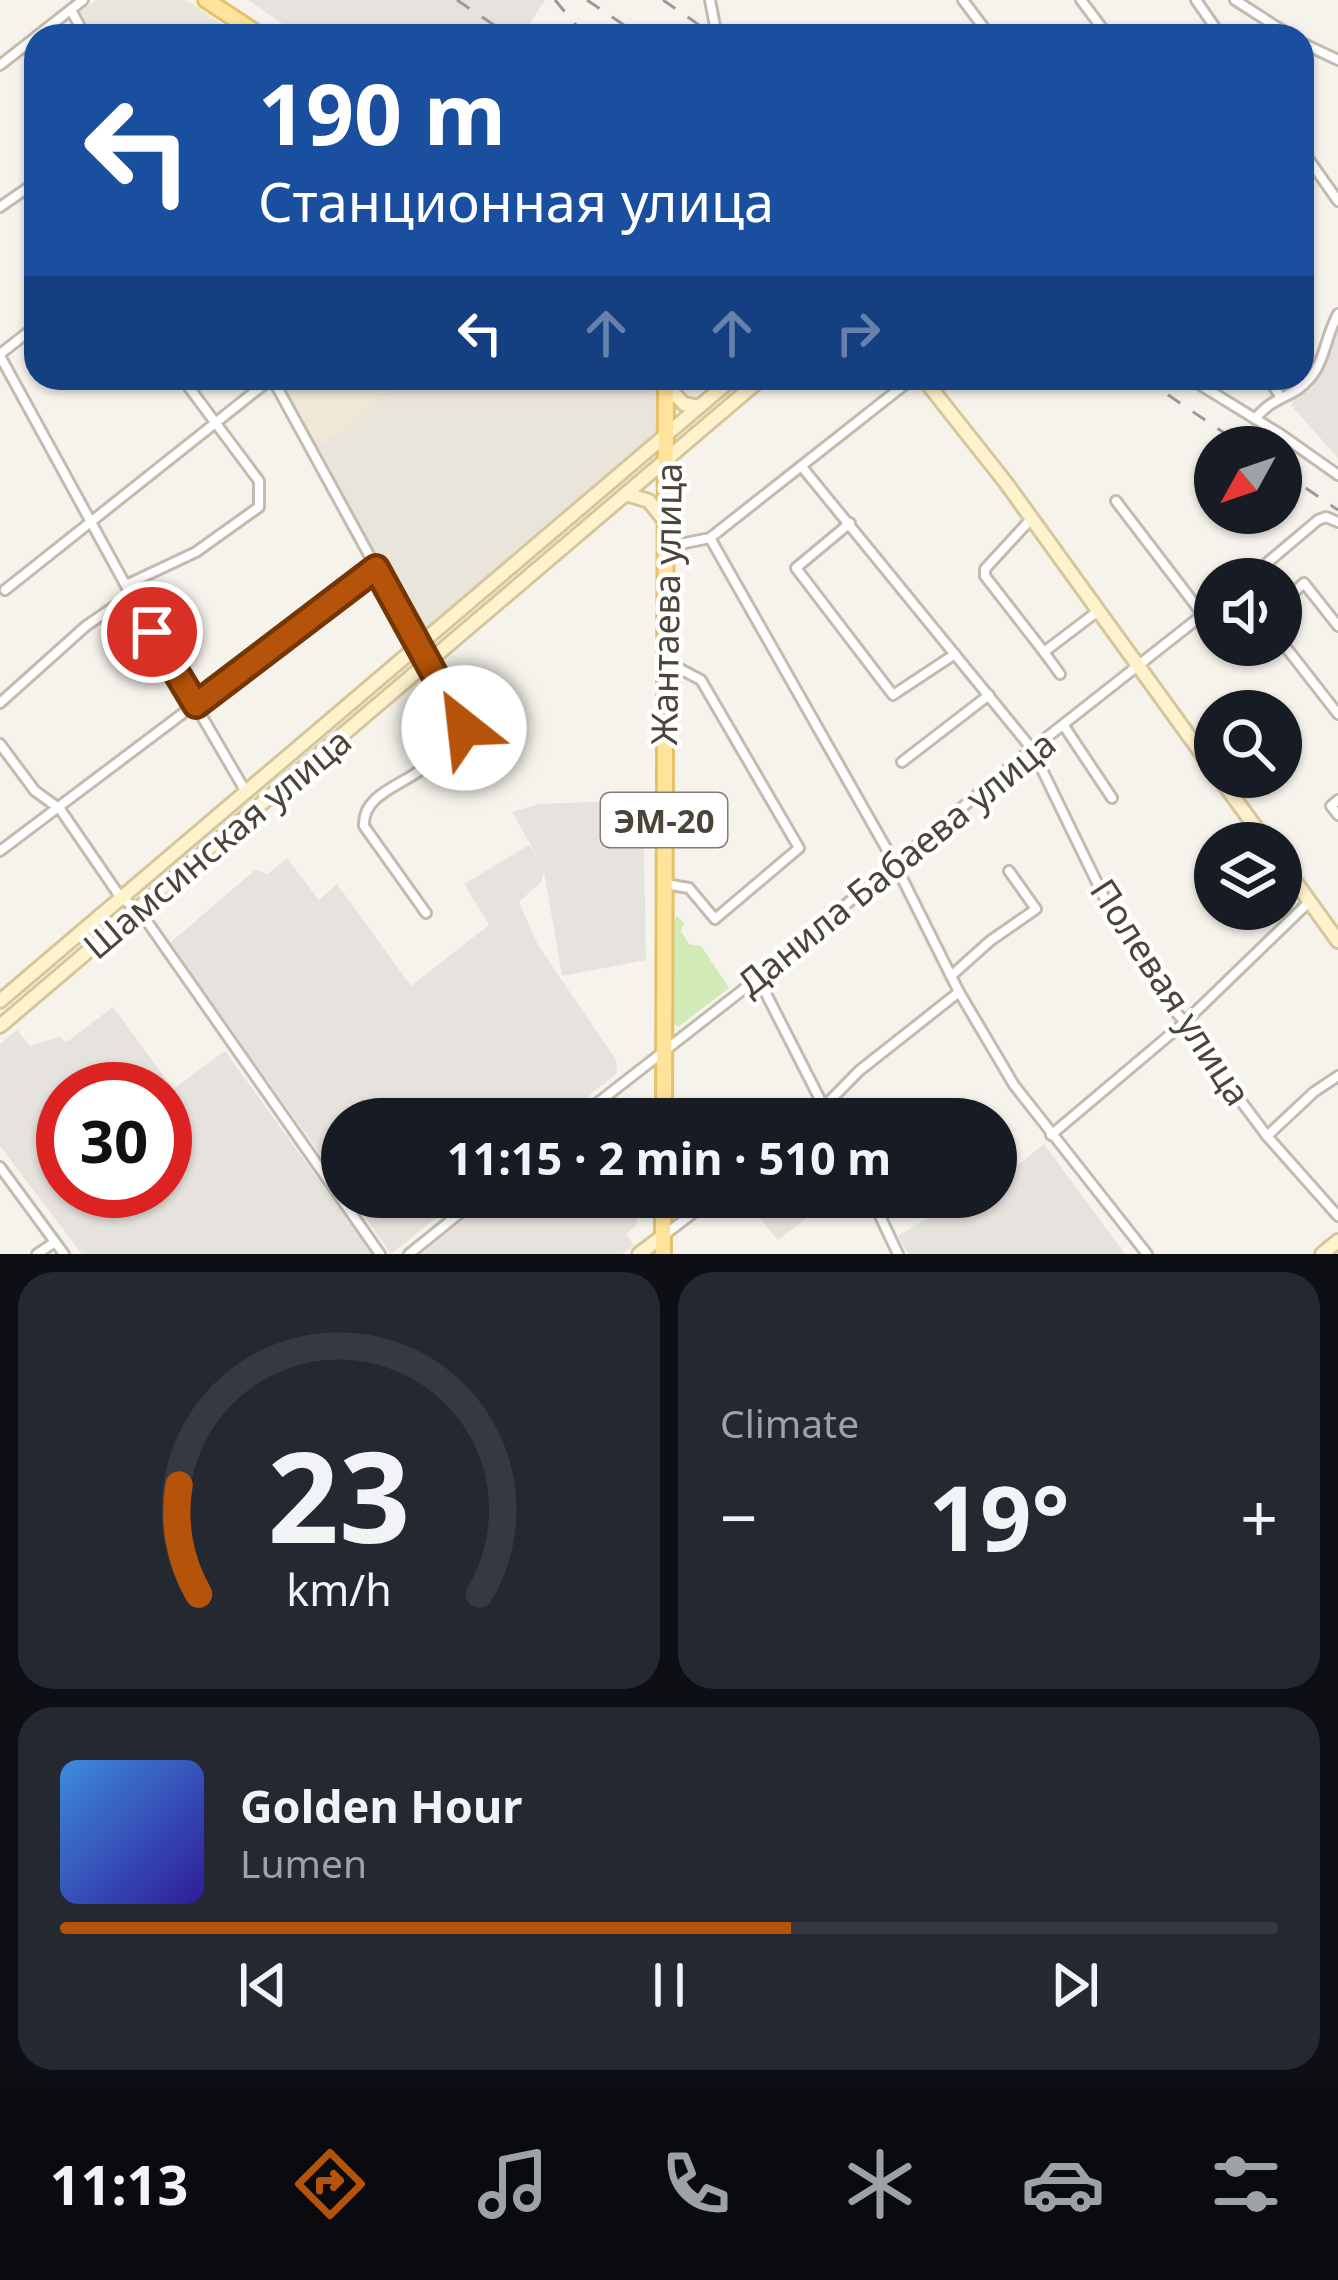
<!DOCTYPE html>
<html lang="en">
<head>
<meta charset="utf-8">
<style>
	body { margin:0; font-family:"Noto Sans",sans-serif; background:#242831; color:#f1f3f6; height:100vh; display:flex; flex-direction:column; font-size:45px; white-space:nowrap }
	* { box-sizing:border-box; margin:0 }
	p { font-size:39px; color:#9ea1a6 }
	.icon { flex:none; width:66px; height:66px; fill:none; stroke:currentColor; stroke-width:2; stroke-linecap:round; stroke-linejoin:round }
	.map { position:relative; height:1254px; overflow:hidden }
	.details { display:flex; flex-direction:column; gap:18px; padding:18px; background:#0d0f14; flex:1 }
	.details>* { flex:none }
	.top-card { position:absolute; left:24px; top:24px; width:1290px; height:366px; border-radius:36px; box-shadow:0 3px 9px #0004; background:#1a4fa0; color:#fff; overflow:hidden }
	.needle { width:78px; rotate:230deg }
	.fabs { position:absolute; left:1194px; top:426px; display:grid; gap:24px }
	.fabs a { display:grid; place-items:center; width:108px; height:108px; border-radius:50%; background:#171b24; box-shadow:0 3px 9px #0004; font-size:60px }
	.speed { position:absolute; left:36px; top:1062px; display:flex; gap:24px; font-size:60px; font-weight:700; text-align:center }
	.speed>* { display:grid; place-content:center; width:156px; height:156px; border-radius:50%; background:#171b24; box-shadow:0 3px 9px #0004; line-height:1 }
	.speed .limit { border:18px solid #d22; background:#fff; color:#111 }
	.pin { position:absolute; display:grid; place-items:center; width:102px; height:102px; color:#fff; margin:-51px; border:6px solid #fff; border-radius:50%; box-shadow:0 3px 12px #0007 }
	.me { position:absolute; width:132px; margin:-66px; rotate:331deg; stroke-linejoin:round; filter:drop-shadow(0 0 9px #0008) }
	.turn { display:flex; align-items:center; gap:42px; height:252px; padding:0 36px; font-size:54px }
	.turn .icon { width:156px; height:156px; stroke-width:2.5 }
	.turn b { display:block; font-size:84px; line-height:102px }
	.lanes { display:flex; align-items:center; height:114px; padding:0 36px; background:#0003; justify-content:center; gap:60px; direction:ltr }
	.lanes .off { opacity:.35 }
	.big { font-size:90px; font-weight:700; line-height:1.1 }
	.details .card { flex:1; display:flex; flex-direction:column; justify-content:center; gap:18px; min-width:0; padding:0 42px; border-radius:36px; background:#242831 }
	.details .dial { align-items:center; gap:0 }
	.dial svg { height:312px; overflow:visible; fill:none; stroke:#363941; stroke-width:7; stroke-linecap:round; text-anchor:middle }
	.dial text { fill:#f1f3f6; stroke:none }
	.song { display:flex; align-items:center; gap:36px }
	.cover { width:144px; height:144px; border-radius:18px; background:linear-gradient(135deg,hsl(210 70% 55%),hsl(250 70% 35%)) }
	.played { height:12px; border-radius:6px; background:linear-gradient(90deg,#b45309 60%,#363941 60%) }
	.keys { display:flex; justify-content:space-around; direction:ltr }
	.heat { display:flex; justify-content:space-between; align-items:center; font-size:66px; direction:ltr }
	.details .tiles { flex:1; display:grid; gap:18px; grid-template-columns:1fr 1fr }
	.card:last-child { grid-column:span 2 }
	.trip { position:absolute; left:321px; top:1098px; width:696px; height:120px; border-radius:60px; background:#171b24; box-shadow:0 3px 9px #0004; font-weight:700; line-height:120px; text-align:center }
	.tab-bar { display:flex; height:192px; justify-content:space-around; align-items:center; background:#090b0e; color:#9ea1a6 }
	.tab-bar .icon { width:84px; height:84px }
	.tab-bar .on { color:#b45309 }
	.tab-bar b { font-size:54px; color:#f1f3f6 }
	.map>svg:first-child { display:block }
	.residential { fill:#eae5da }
	.industrial { fill:#e6e2dd; fill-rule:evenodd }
	.education { fill:#efe8d6 }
	.green { fill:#d2eab5 }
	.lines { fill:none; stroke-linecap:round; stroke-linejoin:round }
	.street-casing { stroke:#c2bbae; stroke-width:14 }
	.secondary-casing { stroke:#d6c79b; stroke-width:18 }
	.primary-casing { stroke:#e6c16a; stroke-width:20 }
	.street { stroke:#fff; stroke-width:8 }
	.secondary { stroke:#fff3cd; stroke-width:12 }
	.primary { stroke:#ffe39c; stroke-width:14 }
	.rail { stroke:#9a9a9a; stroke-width:3; stroke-dasharray:15 15; stroke-linecap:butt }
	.route-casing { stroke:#753606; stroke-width:30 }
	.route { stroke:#b45309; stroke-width:21 }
	.labels { text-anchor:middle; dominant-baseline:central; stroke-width:9; stroke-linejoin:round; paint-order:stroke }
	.shield { fill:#fff; stroke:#817c74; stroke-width:3 }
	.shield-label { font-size:33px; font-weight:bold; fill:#4b4439 }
	.street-label { font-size:36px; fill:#4b4439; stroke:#fff }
</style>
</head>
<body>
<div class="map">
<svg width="1338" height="1254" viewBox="0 0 1338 1254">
	<rect width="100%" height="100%" fill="#f6f3ec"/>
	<g class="residential">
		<path d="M 96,0 L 186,0 L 239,36 L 91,36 L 78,13 Z"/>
		<path d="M 275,378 L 654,378 L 658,425 L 656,437 L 415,639 Z"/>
	</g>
	<g class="industrial">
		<path d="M 248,0 L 545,0 L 526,29 L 534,36 L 300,36 Z"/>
		<path d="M 1338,327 L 1338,458 L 1291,405 Z"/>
		<path d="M 643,800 L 646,960 L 562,976 L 544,872 L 541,882 L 519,902 L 538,945 L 616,1060 L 617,1073 L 559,1119 L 342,1119 L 342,1185 L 170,943 L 255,870 L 268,874 L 287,858 L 319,900 L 337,884 L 411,986 L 489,925 L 464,884 L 529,845 L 538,858 L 512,812 L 539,804 Z"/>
		<path d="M 113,1007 L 173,1089 L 225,1051 L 372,1254 L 82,1254 L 0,1146 L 0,1044 L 17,1030 L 30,1046 L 59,1037 L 67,1042 ZM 63,1089 L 165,1089 L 165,1191 L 63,1191 Z"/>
		<path d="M 1044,1144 L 1125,1254 L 908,1254 L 898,1236 L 937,1213 L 928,1197 L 996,1197 L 996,1147 L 1014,1168 Z"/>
		<path d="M 351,1197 L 462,1197 L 391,1254 Z"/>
		<path d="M 494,1197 L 637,1197 L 637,1224 L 626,1234 L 634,1245 L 623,1254 L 420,1254 Z"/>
		<path d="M 742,1197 L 835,1197 L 778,1240 Z"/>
	</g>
	<path class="education" d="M 280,378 L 404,378 L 319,447 Z"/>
	<path class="green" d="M 677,916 L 684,923 L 681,931 L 689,944 L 701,946 L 729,988 L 678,1027 L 674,1023 L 673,924 Z"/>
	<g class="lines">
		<defs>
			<g id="street">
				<path d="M 710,0 L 715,26 L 723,36"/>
				<path d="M 963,0 L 990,36"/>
				<path d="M 1081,0 L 1108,36"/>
				<path d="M 1196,0 L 1221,36"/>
				<path d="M 1235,0 L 1291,36"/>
				<path d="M 71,10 L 85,36"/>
				<path d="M 37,36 L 83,0"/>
				<path d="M 1302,43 L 1338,60"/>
				<path d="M 0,65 L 36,37"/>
				<path d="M 1302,150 L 1338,201"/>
				<path d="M 0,207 L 36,182"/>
				<path d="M 0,354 L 36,326"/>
				<path d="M 0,356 L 131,595 L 246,792"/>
				<path d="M 272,378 L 464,728 C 450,742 437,757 422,769 C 402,785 362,795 364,826 L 426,913"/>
				<path d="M 1189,378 L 1280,434 L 1338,475"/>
				<path d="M 1268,378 L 1280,396"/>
				<path d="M 1255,419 C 1275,394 1293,399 1310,378 C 1325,361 1326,335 1338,314"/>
				<path d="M 802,467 L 1032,749 L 1104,897 L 1174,1010 L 1202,1041 L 1217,1069 L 1267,1136 L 1338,1216"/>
				<path d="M 1116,501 L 1203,615"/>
				<path d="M 1031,519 L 985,569 L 985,576 L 1044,652 L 1098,611"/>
				<path d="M 850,523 L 796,568 L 893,695 L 955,654"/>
				<path d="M 710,538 L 894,862 L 959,992 L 1014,1085 L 1147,1254"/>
				<path d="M 665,547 L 710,538 L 913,378"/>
				<path d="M 1248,579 L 1318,520 L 1326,517 L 1338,522"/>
				<path d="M 126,585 L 196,552 L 259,507 L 259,481 L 182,378"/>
				<path d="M 5,590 L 272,378"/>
				<path d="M 1281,604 L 1304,583 L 1338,626"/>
				<path d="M 1281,641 L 1338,714"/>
				<path d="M 1044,652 L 1060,674"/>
				<path d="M 664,670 L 680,669 L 701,680 L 799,848 L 715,919 L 689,888 L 665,884"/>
				<path d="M 0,703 L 86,626 L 131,595"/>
				<path d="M 1064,726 L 1112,798"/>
				<path d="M 0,744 L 35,791 L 60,809 L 121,898 L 139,910 L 380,1254"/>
				<path d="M 902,762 L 989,695"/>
				<path d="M 1338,800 L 1331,806 L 1338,815"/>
				<path d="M 664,835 L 721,839"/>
				<path d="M 0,851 L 376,568"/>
				<path d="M 951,976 L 990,941 L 1036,909 L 1009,871"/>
				<path d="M 758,978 L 830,1119"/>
				<path d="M 577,1119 L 758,978 L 1032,749 L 1215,605"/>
				<path d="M 812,1119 L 859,1071 L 959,992"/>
				<path d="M 1051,1135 L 1185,1022 L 1309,902"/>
				<path d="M 1267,1136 L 1314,1092 L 1338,1076"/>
				<path d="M 0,1167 L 64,1254"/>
				<path d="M 871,1197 L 898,1254"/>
				<path d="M 663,1236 L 714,1197"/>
				<path d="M 37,1254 L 55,1242"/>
				<path d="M 409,1254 L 480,1197"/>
			</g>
			<g id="secondary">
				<path d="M 923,378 L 1006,483 L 1215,772"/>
				<path d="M 667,386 L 684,404 L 699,407"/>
				<path d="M 626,494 L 649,501 L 664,520"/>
				<path d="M 1219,777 L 1267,843"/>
				<path d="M 1281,862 L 1338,941"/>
				<path d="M 0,1001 L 733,378"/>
				<path d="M 0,1026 L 762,378"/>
				<path d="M 639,1254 L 663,1236"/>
				<path d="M 1322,1254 L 1338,1241"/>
			</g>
			<g id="primary">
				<path d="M 206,0 L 261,36"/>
				<path d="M 664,1119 L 666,378"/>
				<path d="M 663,1254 L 663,1197"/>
			</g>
		</defs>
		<use href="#street" class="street-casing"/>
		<use href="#secondary" class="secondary-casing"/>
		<use href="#primary" class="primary-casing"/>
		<use href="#street" class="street"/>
		<use href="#secondary" class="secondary"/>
		<use href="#primary" class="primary"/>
		<g class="rail">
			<path d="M 457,0 L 510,36"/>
			<path d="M 555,0 L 585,36"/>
			<path d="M 587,0 L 640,36"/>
			<path d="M 663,0 L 715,36"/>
			<path d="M 1143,378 L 1245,447"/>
			<path d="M 1281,471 L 1338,510"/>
		</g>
	</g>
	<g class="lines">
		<defs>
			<path id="route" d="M 152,632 L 196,705 L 376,568 L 464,728"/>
		</defs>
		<use href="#route" class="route-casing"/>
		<use href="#route" class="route"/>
	</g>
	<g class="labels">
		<rect class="shield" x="601" y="793" width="126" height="54" rx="9"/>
		<g class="shield-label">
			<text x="664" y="820">ЭМ-20</text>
		</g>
		<g class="street-label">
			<text transform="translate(666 604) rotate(-89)">Жантаева улица</text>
			<text transform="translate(217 843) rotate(-40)">Шамсинская улица</text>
			<text transform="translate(896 863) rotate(-39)">Данила Бабаева улица</text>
			<text transform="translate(1171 992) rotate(57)">Полевая улица</text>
		</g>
	</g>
</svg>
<div class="fabs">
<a><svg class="needle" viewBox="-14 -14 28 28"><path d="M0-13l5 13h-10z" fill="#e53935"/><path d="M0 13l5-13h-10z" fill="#9ea1a6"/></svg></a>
<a><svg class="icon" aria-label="sound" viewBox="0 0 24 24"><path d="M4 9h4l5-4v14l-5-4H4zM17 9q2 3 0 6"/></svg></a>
<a><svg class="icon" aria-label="search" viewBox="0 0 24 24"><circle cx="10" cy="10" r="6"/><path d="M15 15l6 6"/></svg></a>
<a><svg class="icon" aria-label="layers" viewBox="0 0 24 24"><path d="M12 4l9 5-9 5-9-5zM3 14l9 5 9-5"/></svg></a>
</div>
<div class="speed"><div class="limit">30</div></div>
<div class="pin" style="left:152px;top:632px;background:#d93025"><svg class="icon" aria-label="arrive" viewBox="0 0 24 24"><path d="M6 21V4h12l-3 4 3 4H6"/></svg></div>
<svg class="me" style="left:464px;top:728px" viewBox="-20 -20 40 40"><circle r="19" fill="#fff"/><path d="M0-13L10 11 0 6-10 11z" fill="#b45309"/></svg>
<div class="trip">11:15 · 2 min · 510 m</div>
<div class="top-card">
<div class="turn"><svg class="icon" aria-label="left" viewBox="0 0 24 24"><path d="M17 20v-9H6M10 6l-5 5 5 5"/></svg><div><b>190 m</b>Станционная улица</div></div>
<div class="lanes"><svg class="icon" aria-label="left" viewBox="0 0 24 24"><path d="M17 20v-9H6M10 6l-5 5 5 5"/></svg><svg class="icon off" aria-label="ahead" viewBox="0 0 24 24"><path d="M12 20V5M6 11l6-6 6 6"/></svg><svg class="icon off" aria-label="ahead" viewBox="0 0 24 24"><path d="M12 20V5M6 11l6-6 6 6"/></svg><svg class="icon off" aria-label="right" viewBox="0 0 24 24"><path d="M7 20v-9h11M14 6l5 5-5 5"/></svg></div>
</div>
</div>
<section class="details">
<div class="tiles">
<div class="card dial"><svg viewBox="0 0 100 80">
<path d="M14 69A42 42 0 1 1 86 69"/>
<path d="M14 69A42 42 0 0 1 9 41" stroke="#b45309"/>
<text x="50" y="56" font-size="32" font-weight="700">23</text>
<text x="50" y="72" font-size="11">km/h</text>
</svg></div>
<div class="card"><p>Climate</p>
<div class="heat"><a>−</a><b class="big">19°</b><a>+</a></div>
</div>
<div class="card">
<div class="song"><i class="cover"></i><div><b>Golden Hour</b><p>Lumen</p></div></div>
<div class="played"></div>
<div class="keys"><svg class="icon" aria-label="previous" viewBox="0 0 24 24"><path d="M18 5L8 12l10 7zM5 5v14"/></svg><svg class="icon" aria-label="pause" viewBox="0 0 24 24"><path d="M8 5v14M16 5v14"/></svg><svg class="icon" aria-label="next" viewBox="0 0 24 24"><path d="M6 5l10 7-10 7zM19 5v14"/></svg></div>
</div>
</div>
</section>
<nav class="tab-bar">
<b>11:13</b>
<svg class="icon on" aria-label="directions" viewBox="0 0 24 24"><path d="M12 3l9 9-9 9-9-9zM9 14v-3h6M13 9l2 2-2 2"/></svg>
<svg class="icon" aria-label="music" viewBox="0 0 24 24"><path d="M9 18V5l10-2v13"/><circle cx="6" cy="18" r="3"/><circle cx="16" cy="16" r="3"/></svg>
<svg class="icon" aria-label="phone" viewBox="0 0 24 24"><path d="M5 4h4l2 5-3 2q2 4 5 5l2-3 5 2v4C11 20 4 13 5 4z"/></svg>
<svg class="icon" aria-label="climate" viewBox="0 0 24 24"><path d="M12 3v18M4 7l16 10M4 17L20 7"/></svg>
<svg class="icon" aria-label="car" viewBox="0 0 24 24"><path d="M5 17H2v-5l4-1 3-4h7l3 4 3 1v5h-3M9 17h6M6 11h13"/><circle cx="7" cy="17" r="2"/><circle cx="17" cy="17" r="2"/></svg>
<svg class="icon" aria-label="filters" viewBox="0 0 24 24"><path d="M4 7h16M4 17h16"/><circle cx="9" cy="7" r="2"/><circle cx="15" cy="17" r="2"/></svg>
</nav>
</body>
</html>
